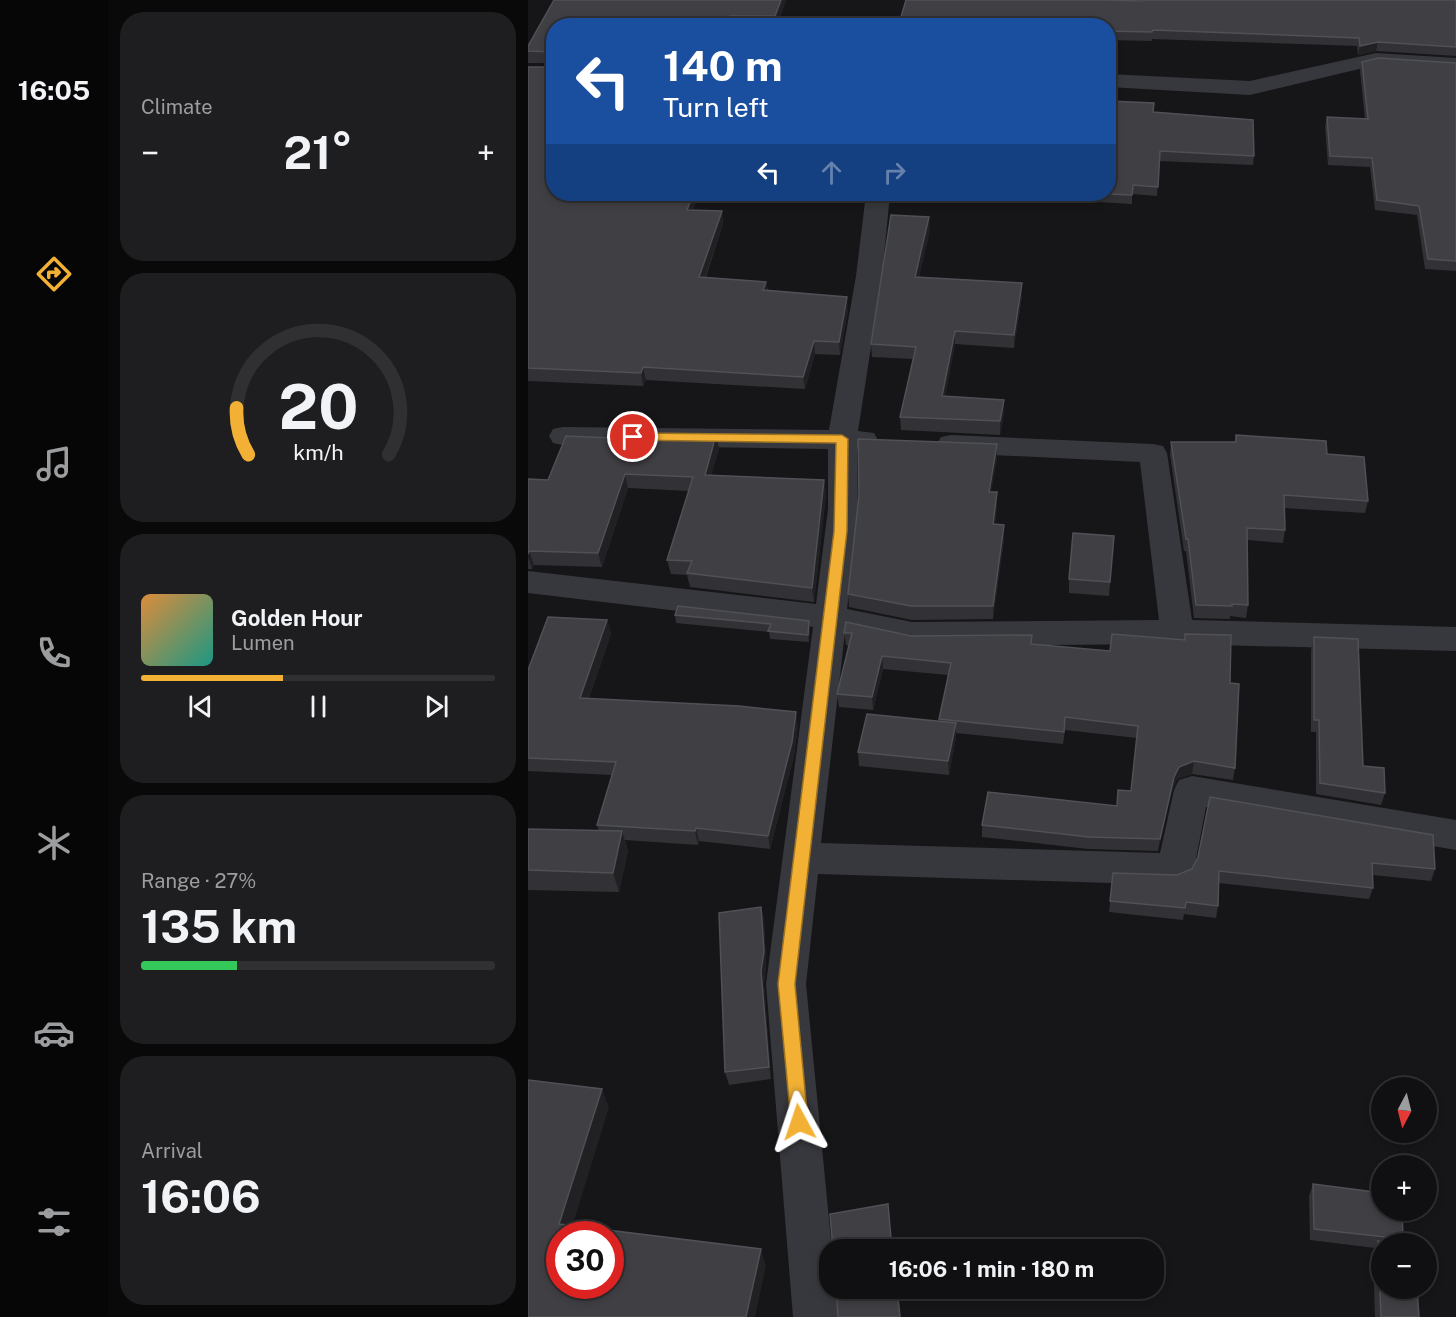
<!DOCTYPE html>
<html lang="en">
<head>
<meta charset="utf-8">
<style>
	body { margin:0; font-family:"Public Sans",sans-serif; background:#1e1e20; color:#f1f3f6; height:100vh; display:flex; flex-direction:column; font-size:22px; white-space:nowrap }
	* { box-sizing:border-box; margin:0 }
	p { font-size:20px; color:#9c9d9f }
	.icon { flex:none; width:33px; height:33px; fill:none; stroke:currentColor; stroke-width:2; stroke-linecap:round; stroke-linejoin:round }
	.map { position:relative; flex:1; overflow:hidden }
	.details { display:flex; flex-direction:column; gap:12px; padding:12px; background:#09090a; width:420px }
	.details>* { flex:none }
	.top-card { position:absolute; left:18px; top:18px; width:570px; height:183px; border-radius:24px; box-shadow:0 3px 9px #0003,0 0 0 2px #303032; background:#1a4fa0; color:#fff; overflow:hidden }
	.needle { width:39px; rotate:187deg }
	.controls { position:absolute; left:843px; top:1077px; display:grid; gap:12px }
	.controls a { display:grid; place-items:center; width:66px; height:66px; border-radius:50%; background:#101012; box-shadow:0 3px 9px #0003,0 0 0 2px #303032; font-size:30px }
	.speed { position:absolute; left:18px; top:1221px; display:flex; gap:12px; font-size:30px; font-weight:700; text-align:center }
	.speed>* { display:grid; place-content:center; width:78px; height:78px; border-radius:50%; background:#101012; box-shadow:0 3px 9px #0003,0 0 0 2px #303032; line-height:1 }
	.speed .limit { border:9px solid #d22; background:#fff; color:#111 }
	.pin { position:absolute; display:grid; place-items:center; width:51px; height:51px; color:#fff; margin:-26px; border:3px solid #fff; border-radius:50%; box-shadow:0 2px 6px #0007 }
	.me { position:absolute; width:66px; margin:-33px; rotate:355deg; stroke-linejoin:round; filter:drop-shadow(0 0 4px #0008) }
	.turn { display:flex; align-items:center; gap:21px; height:126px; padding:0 18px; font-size:27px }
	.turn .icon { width:78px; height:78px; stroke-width:2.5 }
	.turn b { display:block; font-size:42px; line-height:51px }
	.lanes { display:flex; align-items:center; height:57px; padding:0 18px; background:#0003; justify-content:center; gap:30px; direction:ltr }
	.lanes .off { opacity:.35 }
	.big { font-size:45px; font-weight:700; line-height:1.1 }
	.details .card { flex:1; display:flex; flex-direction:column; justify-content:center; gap:9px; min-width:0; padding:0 21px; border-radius:24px; background:#1e1e20 }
	.details .dial { align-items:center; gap:0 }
	.dial svg { height:156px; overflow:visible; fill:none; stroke:#303032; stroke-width:7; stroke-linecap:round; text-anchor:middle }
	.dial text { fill:#f1f3f6; stroke:none }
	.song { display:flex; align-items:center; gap:18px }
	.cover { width:72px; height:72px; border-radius:9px; background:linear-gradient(135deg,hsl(30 70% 55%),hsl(170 70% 35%)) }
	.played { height:6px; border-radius:3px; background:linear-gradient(90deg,#f2b134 40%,#303032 40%) }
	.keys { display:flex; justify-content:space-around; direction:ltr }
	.heat { display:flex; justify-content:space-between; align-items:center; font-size:33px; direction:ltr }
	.charge { height:9px; border-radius:4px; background:linear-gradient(90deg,#34c759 27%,#303032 0) }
	.trip { position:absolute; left:291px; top:1239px; width:345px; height:60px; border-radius:24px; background:#101012; box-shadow:0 3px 9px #0003,0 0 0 2px #303032; font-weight:700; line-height:60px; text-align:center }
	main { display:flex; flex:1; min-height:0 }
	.dock { display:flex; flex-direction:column; width:108px; justify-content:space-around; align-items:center; background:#060607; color:#9c9d9f }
	.dock .icon { width:42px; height:42px }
	.dock .current { color:#f2b134 }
	.dock b { font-size:27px; color:#f1f3f6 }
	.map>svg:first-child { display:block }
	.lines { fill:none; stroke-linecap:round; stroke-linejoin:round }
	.minor { fill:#37383d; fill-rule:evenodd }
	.wall { fill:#323236 }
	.shaded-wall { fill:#212124 }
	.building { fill:#3f3f44; stroke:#4f5156; stroke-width:1.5; fill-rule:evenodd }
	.route { fill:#f2b134; stroke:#9d7322; stroke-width:1.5 }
</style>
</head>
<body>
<main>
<nav class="dock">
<b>16:05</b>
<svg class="icon current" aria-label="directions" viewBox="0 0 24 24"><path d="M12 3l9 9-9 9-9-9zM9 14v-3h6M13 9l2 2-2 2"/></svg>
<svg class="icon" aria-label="music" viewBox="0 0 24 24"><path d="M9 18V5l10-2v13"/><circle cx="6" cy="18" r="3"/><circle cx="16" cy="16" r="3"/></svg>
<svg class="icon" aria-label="phone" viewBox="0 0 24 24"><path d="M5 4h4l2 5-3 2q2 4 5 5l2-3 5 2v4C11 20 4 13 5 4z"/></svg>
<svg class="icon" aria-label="climate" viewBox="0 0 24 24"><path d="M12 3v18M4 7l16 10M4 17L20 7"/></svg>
<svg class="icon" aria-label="car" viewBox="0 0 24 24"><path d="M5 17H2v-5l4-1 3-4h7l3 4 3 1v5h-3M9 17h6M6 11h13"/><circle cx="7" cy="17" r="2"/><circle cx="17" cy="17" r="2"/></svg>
<svg class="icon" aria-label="filters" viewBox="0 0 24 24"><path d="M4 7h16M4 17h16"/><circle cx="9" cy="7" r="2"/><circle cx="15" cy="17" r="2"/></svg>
</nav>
<section class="details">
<div class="card"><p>Climate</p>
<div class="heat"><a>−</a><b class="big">21°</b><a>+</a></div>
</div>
<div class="card dial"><svg viewBox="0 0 100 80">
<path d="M14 69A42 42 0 1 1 86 69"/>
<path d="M14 69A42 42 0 0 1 8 45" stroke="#f2b134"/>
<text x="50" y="56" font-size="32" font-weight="700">20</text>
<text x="50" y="72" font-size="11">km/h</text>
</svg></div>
<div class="card">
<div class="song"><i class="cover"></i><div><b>Golden Hour</b><p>Lumen</p></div></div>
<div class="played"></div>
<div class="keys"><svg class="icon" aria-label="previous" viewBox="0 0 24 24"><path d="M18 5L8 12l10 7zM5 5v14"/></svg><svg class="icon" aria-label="pause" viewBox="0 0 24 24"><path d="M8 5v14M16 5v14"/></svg><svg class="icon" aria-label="next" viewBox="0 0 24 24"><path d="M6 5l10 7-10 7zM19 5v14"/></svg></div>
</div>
<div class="card"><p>Range · 27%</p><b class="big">135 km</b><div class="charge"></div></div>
<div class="card"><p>Arrival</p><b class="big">16:06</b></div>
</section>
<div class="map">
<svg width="928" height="1317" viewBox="0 0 928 1317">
	<rect width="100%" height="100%" fill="#161618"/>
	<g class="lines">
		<g class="minor">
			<path d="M 848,53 L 928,58 L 928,70 L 848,65 L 722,95 L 580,87 L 580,74 L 722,81 Z"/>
			<path d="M 338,194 L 362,194 L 354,276 L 330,431 L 346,433 L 350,440 L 346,447 L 329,449 L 330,509 L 319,609 L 384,622 L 631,620 L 612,462 L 423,453 L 413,451 L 409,444 L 413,437 L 423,435 L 625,444 L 635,446 L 639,453 L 664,620 L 928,627 L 928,651 L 649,644 L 384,646 L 317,632 L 293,843 L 632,853 L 646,790 L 651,780 L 664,776 L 928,820 L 928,850 L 678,807 L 666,869 L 660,880 L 647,885 L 290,874 L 278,984 L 304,1250 L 302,1250 L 302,1288 L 308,1288 L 311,1317 L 265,1317 L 238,984 L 285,627 L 0,593 L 0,571 L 288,604 L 300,509 L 300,449 L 35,445 L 25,443 L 21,436 L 25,429 L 35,427 L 301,430 L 328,276 Z"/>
		</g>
	</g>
	<g class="wall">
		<path d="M 26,0 L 258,0 L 249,26 L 26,26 L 26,194 L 169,199 L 165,210 L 194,211 L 195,224 L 178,277 L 238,282 L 240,291 L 320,310 L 312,355 L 287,354 L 277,389 L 118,380 L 115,386 L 0,381 L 0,67 L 25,67 L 25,63 L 0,63 L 0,46 Z"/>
		<path d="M 928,0 L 928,56 L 848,51 L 830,55 L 829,46 L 624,39 L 624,41 L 580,40 L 580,26 L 373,26 L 373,17 L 614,1 Z"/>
		<path d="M 834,62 L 928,63 L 928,271 L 897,269 L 889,215 L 847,210 L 842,167 L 800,165 L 797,126 L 799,117 L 837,119 L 832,71 Z"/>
		<path d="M 625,112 L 726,156 L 725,165 L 631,161 L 629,196 L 604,194 L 604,204 L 499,198 L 499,194 L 580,194 Z"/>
		<path d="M 402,230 L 391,277 L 494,283 L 494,296 L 486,348 L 427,344 L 417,396 L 476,413 L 472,435 L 373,430 L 372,417 L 385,359 L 344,357 L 343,344 Z"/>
		<path d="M 708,435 L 799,454 L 840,501 L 837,513 L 756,508 L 757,530 L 755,543 L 719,540 L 720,605 L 718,618 L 702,616 L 702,619 L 666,618 L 658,551 L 656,551 L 642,455 L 643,442 L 707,442 Z"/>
		<path d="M 191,449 L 183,475 L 296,480 L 298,494 L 286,602 L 162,587 L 159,575 L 143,574 L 139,560 L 161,491 L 100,488 L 74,567 L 6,565 L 4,569 L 0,569 L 0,479 L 20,480 Z"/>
		<path d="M 469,458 L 463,492 L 469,506 L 467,524 L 476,525 L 476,539 L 465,619 L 384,620 L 321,607 L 320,594 Z"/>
		<path d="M 586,536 L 581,596 L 541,593 L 541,579 Z"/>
		<path d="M 150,606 L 282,629 L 281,642 L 242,639 L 241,632 L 148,623 L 147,615 Z"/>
		<path d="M 79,620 L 83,634 L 61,698 L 270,725 L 266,756 L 242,849 L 171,841 L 170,845 L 97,840 L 100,851 L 91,892 L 0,890 L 0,829 L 71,831 L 69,825 L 84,775 L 0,771 L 0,670 Z"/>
		<path d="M 316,633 L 383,636 L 504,635 L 504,644 L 582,651 L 656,640 L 657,634 L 702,683 L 707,768 L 705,780 L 664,774 L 649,779 L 644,790 L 630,851 L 560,849 L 454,837 L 454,825 L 588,806 L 603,791 L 609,738 L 537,730 L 535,744 L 428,733 L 428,737 L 421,775 L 331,766 L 330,752 L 411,721 L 420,675 L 355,669 L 345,710 L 311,707 L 309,694 L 321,646 L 318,645 Z"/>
		<path d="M 786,637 L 835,766 L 857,793 L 853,805 L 788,794 L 788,732 L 783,732 L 783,650 Z"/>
		<path d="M 682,797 L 907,869 L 903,881 L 845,875 L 845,888 L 841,899 L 691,883 L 690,906 L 688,918 L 656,914 L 655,920 L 581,912 L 585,873 L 649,875 L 664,869 L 670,857 Z"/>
		<path d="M 233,907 L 236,920 L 238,964 L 236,984 L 243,1079 L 201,1085 L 197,1072 Z"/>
		<path d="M 785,1184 L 875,1239 L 873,1244 L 854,1244 L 891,1317 L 847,1317 L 845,1252 L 847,1248 L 782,1240 L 781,1196 Z"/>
	</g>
	<g class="shaded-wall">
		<path d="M 253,0 L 258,0 L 249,26 L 248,26 L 247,16 Z"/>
		<path d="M 202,16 L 203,26 L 202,26 L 201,20 Z"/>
		<path d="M 89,17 L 91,26 L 85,26 Z"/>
		<path d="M 850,42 L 848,51 L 830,55 L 832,46 Z"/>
		<path d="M 165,194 L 168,194 L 169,199 L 161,222 L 159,210 Z"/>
		<path d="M 194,211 L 195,224 L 173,289 L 171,277 Z"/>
		<path d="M 401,217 L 402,230 L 388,290 L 387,277 Z"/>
		<path d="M 238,282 L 240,295 L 235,290 Z"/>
		<path d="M 494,283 L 494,296 L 486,348 L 486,335 Z"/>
		<path d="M 319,297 L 320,310 L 312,355 L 311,342 Z"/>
		<path d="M 427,331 L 427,344 L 415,409 L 414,396 Z"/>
		<path d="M 286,341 L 287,354 L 277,389 L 275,377 Z"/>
		<path d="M 115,367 L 118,380 L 115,386 L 113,373 Z"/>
		<path d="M 476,400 L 476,413 L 472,435 L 472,421 Z"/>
		<path d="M 188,435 L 191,449 L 179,489 L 177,475 Z"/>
		<path d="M 469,444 L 469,458 L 461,505 L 461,492 Z"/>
		<path d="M 97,474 L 100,488 L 74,567 L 70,553 Z"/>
		<path d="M 296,480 L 298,494 L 286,602 L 284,588 Z"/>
		<path d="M 469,492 L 469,506 L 465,538 L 465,524 Z"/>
		<path d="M 476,525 L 476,539 L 465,619 L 465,606 Z"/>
		<path d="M 1,551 L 6,565 L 4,569 L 0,557 Z"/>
		<path d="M 79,620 L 83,634 L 56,712 L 52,698 Z"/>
		<path d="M 281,621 L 282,629 L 281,642 L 280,635 Z"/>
		<path d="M 354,656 L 355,669 L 345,710 L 344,697 Z"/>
		<path d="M 268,712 L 270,725 L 266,756 L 242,849 L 240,836 Z"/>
		<path d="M 428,723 L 428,737 L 421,775 L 420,761 Z"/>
		<path d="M 666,761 L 664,774 L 649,779 L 644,790 L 630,851 L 632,839 L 646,777 L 651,767 Z"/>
		<path d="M 168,828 L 171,841 L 170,845 L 167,831 Z"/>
		<path d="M 94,831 L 100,851 L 91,892 L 85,873 Z"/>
		<path d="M 233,907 L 236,920 L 238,964 L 236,984 L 243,1079 L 241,1067 L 233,971 Z"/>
		<path d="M 74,1089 L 81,1107 L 42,1234 L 31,1224 Z"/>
		<path d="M 233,1249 L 238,1266 L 227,1317 L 218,1317 Z"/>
	</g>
	<g class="building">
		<path d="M 26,0 L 253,0 L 247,16 L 202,16 L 201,20 L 89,17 L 85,26 L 26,26 L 26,194 L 165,194 L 159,210 L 194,211 L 171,277 L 238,282 L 235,290 L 319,297 L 311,342 L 286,341 L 275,377 L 115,367 L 113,373 L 0,368 L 0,67 L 25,67 L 25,52 L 0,51 L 0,46 Z"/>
		<path d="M 378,0 L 576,0 L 614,1 L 614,0 L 928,0 L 928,47 L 850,42 L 832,46 L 831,38 L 625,30 L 624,32 L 580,31 L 580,26 L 391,26 L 393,18 L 373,17 Z"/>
		<path d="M 850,58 L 928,63 L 928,261 L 900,259 L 891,206 L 849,200 L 844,158 L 802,156 L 799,117 L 840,119 L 834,62 Z"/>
		<path d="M 580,101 L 626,103 L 625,112 L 725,120 L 726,156 L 632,151 L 630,187 L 605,185 L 604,195 L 580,194 Z"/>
		<path d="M 363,215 L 401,217 L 387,277 L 494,283 L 486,335 L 427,331 L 414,396 L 476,400 L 472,421 L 372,417 L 388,347 L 343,344 Z"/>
		<path d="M 106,434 L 188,435 L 177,475 L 296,480 L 284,588 L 159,573 L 164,561 L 139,560 L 165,477 L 97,474 L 70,553 L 1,551 L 0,554 L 0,479 L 20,480 L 38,436 L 105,439 Z"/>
		<path d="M 708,435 L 798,441 L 799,454 L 836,457 L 840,501 L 756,495 L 757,530 L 719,528 L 720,605 L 704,604 L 704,606 L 668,605 L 660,539 L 658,539 L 643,442 L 708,442 Z"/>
		<path d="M 330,439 L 469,444 L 461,492 L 469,492 L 465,524 L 476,525 L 465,606 L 383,606 L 320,594 L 331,496 Z"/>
		<path d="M 545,533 L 586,536 L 582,582 L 541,579 Z"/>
		<path d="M 150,606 L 281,621 L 280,635 L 240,631 L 243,624 L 147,615 Z"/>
		<path d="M 20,617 L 79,620 L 52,698 L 211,706 L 268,712 L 264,742 L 240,836 L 168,828 L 167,831 L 69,825 L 88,762 L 0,758 L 0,670 Z"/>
		<path d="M 318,622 L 383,636 L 504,635 L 503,644 L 582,651 L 584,634 L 657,640 L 657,634 L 703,635 L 702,683 L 711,684 L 707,768 L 666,761 L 651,767 L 646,777 L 632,839 L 561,837 L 454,825 L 460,792 L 589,806 L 590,790 L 603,791 L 610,726 L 537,717 L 536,732 L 411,719 L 423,663 L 354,656 L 344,697 L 309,694 L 324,633 L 316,633 Z"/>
		<path d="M 786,637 L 830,639 L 835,766 L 856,768 L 857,793 L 792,783 L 791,720 L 786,720 Z"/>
		<path d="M 339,714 L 428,723 L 420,761 L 330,752 Z"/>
		<path d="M 682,797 L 905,835 L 907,869 L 844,863 L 845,888 L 691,871 L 690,906 L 658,902 L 657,908 L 582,901 L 585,873 L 649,875 L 664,869 L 670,857 Z"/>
		<path d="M 0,829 L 94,831 L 85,873 L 0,870 Z"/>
		<path d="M 233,907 L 236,951 L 233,971 L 241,1067 L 197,1072 L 191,913 Z"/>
		<path d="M 0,1080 L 74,1089 L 31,1224 L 233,1249 L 218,1317 L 0,1317 ZM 32,1234 L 82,1234 L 82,1286 L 32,1286 Z"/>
		<path d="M 785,1184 L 854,1193 L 854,1210 L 874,1210 L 875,1239 L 786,1229 Z"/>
		<path d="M 360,1204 L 364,1250 L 305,1250 L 302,1214 Z"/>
		<path d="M 850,1241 L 868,1244 L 854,1244 L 854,1288 L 889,1288 L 891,1317 L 853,1317 Z"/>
		<path d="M 308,1288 L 369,1288 L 372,1317 L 310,1317 Z"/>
	</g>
	<path class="route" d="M 105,433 L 314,435 L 320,439 L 319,531 L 267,984 L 280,1122 L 277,1128 L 271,1130 L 265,1128 L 263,1122 L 250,984 L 306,531 L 308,443 L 101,440 L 101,434 Z"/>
</svg>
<div class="controls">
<a><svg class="needle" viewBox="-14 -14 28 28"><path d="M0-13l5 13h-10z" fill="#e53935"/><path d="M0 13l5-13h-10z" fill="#9c9d9f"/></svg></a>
<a>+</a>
<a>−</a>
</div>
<div class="speed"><div class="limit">30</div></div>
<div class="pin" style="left:105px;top:437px;background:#d93025"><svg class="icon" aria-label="arrive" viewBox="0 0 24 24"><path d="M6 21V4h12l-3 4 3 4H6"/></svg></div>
<svg class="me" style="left:271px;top:1122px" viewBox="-20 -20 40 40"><path d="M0-17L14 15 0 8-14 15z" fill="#f2b134" stroke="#fff" stroke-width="4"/></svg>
<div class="trip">16:06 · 1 min · 180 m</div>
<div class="top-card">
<div class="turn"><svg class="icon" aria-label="left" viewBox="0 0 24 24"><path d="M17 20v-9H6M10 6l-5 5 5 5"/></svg><div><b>140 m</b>Turn left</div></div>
<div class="lanes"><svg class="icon" aria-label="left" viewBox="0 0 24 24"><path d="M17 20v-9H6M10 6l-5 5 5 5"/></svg><svg class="icon off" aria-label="ahead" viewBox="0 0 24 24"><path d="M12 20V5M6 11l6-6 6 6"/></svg><svg class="icon off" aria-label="right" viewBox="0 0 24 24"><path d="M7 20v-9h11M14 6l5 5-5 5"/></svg></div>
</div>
</div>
</main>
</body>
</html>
